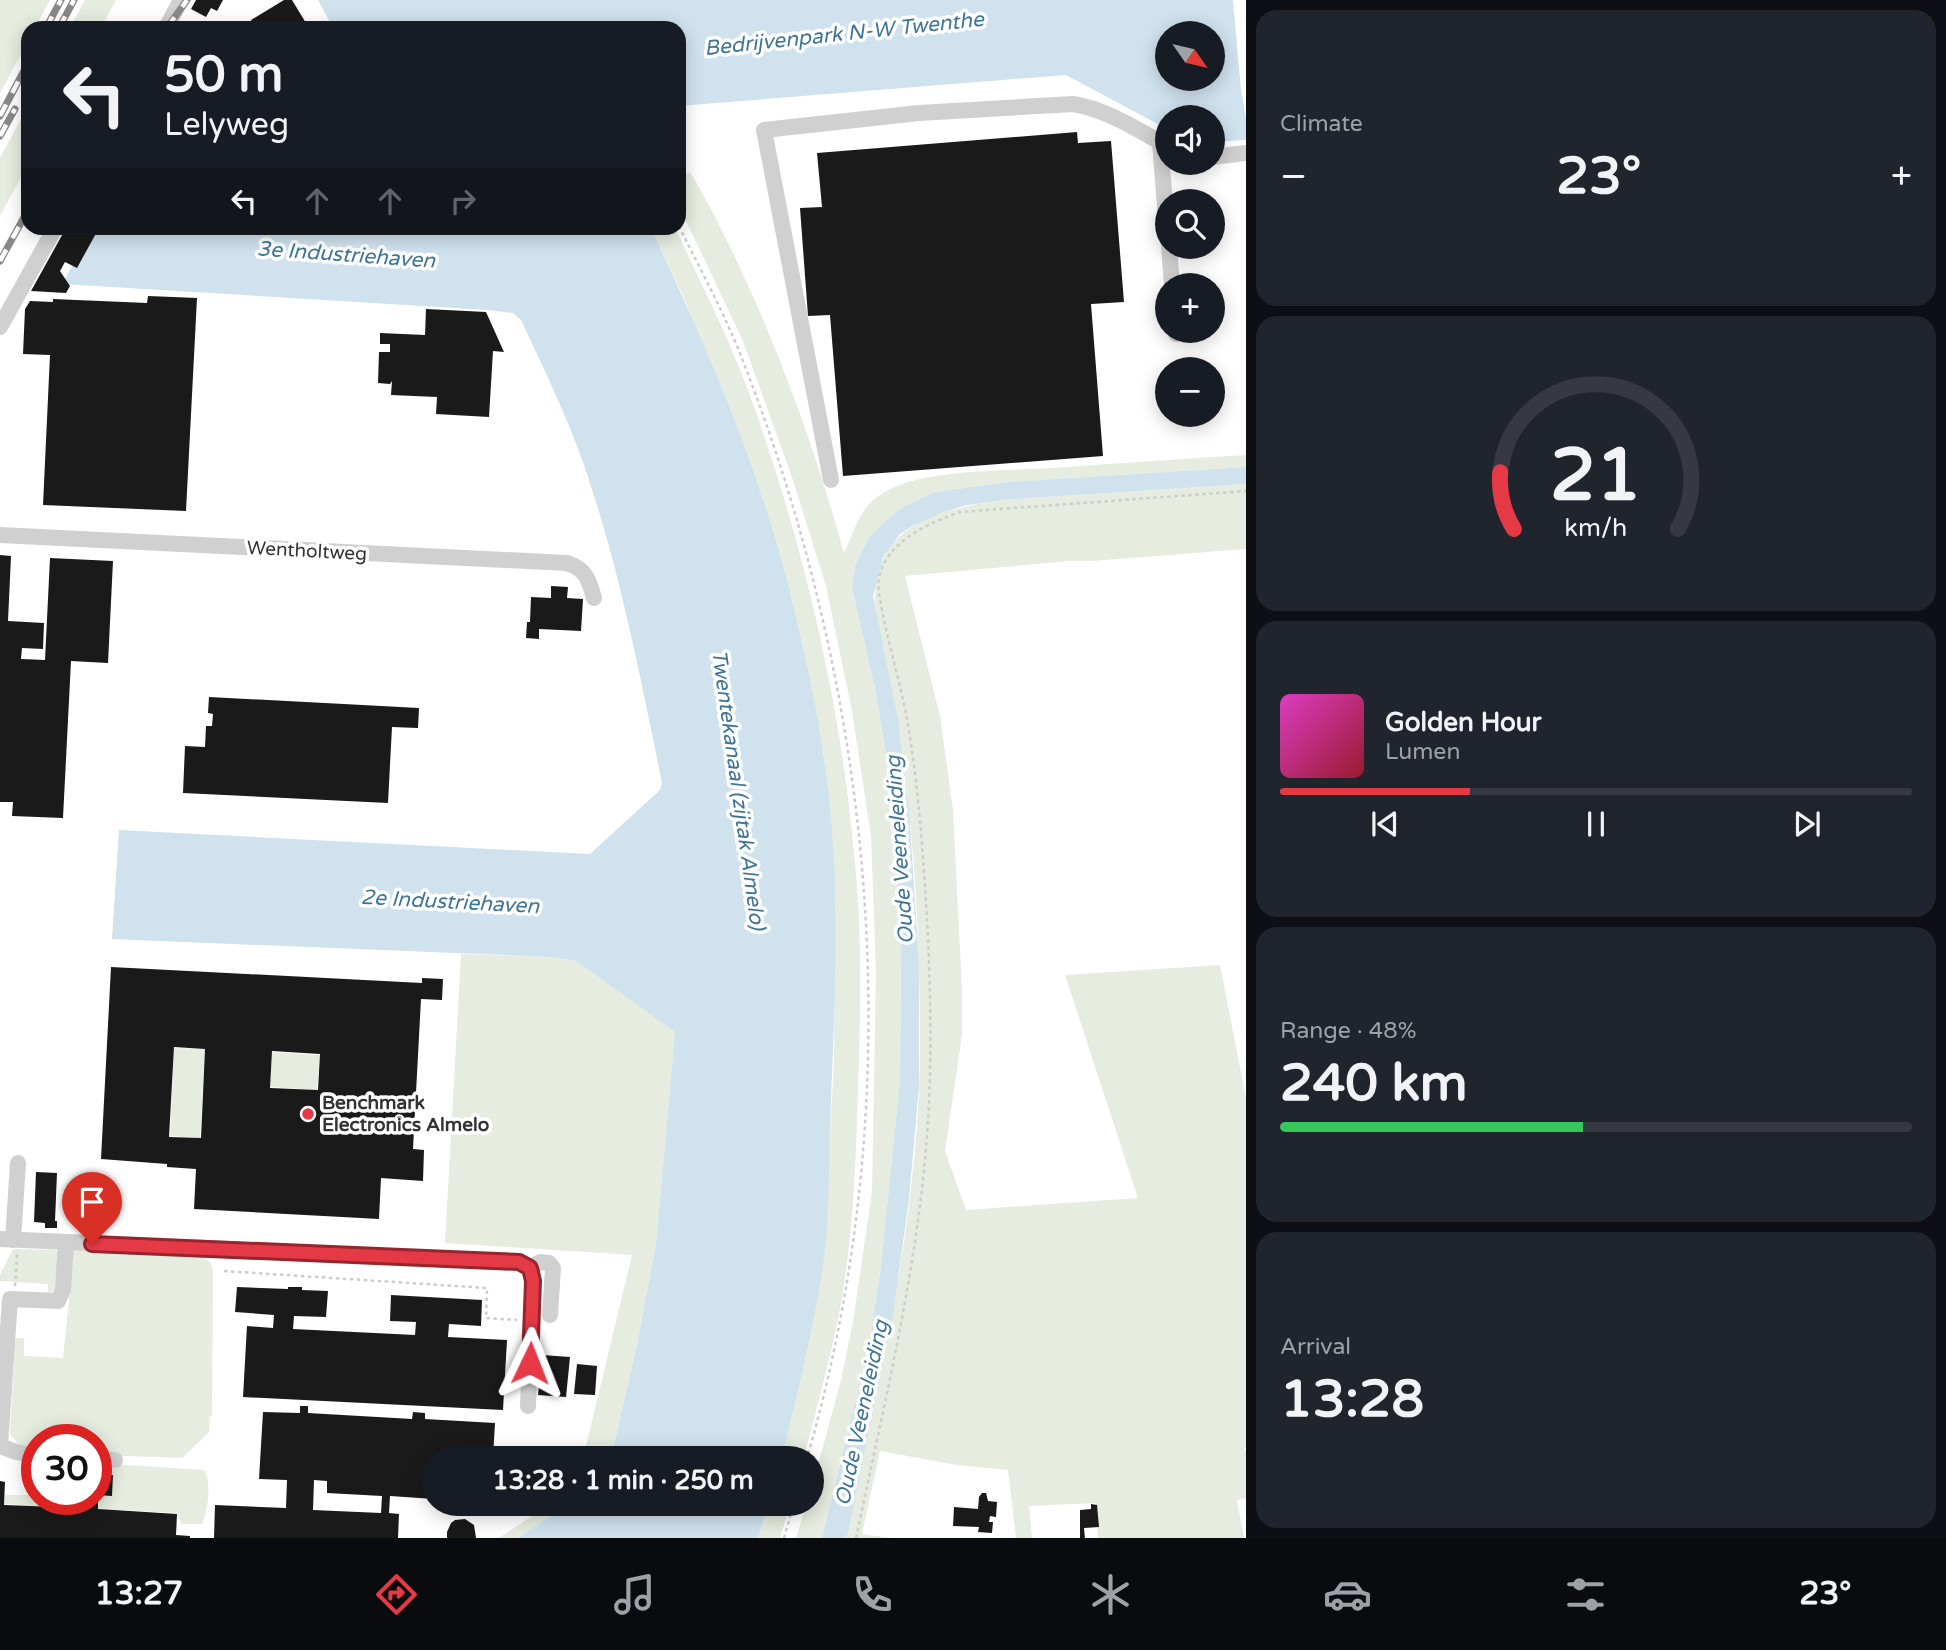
<!DOCTYPE html>
<html lang="en">
<head>
<meta charset="utf-8">
<style>
	body { margin:0; font-family:"Varela Round",sans-serif; background:#20242c; color:#f1f3f6; height:100vh; display:flex; flex-direction:column; font-size:26px; white-space:nowrap }
	* { box-sizing:border-box; margin:0 }
	p { font-size:23px; color:#9ea1a6 }
	.icon { flex:none; width:38px; height:38px; fill:none; stroke:currentColor; stroke-width:2; stroke-linecap:round; stroke-linejoin:round }
	.map { position:relative; flex:1; overflow:hidden }
	.side { display:flex; flex-direction:column; gap:10px; padding:10px; background:#0d0f14; width:700px }
	.side>* { flex:none }
	.banner { position:absolute; left:21px; top:21px; width:665px; height:214px; border-radius:21px; box-shadow:0 4px 18px #0003; background:#171b24; color:#f1f3f6; overflow:hidden }
	.needle { width:46px; rotate:124deg }
	.controls { position:absolute; left:1155px; top:21px; display:grid; gap:14px }
	.controls a { display:grid; place-items:center; width:70px; height:70px; border-radius:50%; background:#171b24; box-shadow:0 4px 18px #0003; font-size:35px }
	.speed { position:absolute; left:21px; top:1424px; display:flex; gap:14px; font-size:35px; font-weight:700; text-align:center }
	.speed>* { display:grid; place-content:center; width:91px; height:91px; border-radius:50%; background:#171b24; box-shadow:0 4px 18px #0003; line-height:1 }
	.speed .limit { border:10px solid #d22; background:#fff; color:#111 }
	.pin { position:absolute; display:grid; place-items:center; width:60px; height:60px; color:#fff; margin:-72px -30px; border-radius:50% 50% 50% 0; rotate:-45deg; box-shadow:0 0 7px #0007 }
	.pin .icon { rotate:45deg }
	.me { position:absolute; width:77px; margin:-38px; rotate:2deg; stroke-linejoin:round; filter:drop-shadow(0 0 5px #0008) }
	.turn { display:flex; align-items:center; gap:24px; height:147px; padding:0 28px; font-size:32px }
	.turn .icon { width:91px; height:91px; stroke-width:2.5 }
	.turn b { display:block; font-size:49px; line-height:60px }
	.lanes { display:flex; align-items:center; height:66px; padding:0 28px; background:#0003; justify-content:center; gap:35px; direction:ltr }
	.lanes .off { opacity:.35 }
	.big { font-size:52px; font-weight:700; line-height:1.1 }
	.side .widget { flex:1; display:flex; flex-direction:column; justify-content:center; gap:10px; min-width:0; padding:0 24px; border-radius:21px; background:#20242c }
	.side .dial { align-items:center; gap:0 }
	.dial svg { height:182px; overflow:visible; fill:none; stroke:#363941; stroke-width:7; stroke-linecap:round; text-anchor:middle }
	.dial text { fill:#f1f3f6; stroke:none }
	.song { display:flex; align-items:center; gap:21px }
	.cover { width:84px; height:84px; border-radius:10px; background:linear-gradient(135deg,hsl(310 70% 55%),hsl(350 70% 35%)) }
	.played { height:7px; border-radius:4px; background:linear-gradient(90deg,#e63946 30%,#363941 30%) }
	.keys { display:flex; justify-content:space-around; direction:ltr }
	.heat { display:flex; justify-content:space-between; align-items:center; font-size:38px; direction:ltr }
	.charge { height:10px; border-radius:5px; background:linear-gradient(90deg,#34c759 48%,#363941 0) }
	.trip { position:absolute; left:422px; top:1446px; width:402px; height:70px; border-radius:35px; background:#171b24; box-shadow:0 4px 18px #0003; font-weight:700; line-height:70px; text-align:center }
	.tab-bar { display:flex; height:112px; justify-content:space-around; align-items:center; background:#090b0e; color:#9ea1a6 }
	.tab-bar .icon { width:49px; height:49px }
	.tab-bar .current { color:#e63946 }
	.tab-bar b { font-size:32px; color:#f1f3f6 }
	main { display:flex; flex:1; min-height:0 }
	.map>svg:first-child { display:block }
	.green { fill:#e6ecdf }
	.water { fill:#cfe2ee; fill-rule:evenodd }
	.building { fill:#1a1a1a; fill-rule:evenodd }
	.lines { fill:none; stroke-linecap:round; stroke-linejoin:round }
	.path { stroke:#cdcdcd; stroke-width:2.5; stroke-dasharray:3.5 3.5; stroke-linecap:butt }
	.minor { stroke:#d0d0d0; stroke-width:16 }
	.rail-casing { stroke:#888; stroke-width:7 }
	.rail { stroke:#fff; stroke-width:4.5; stroke-dasharray:13; stroke-linecap:butt }
	.route-casing { stroke:#96252e; stroke-width:18 }
	.route { stroke:#e63946; stroke-width:12 }
	.poi-dot { fill:#e63946; stroke:#fff; stroke-width:2.5 }
	.labels { text-anchor:middle; dominant-baseline:central; stroke-width:7; stroke-linejoin:round; paint-order:stroke }
	.street-label { font-size:19px; fill:#333; stroke:#fff }
	.poi-label { font-size:19px; font-weight:bold; fill:#333; stroke:#fff; text-anchor:start }
	.water-label { font-size:21px; font-style:italic; fill:#3f7597; stroke:#fff }
</style>
</head>
<body>
<main>
<div class="map">
<svg width="1246" height="1538" viewBox="0 0 1246 1538">
	<rect width="100%" height="100%" fill="#fff"/>
	<g class="green">
		<path d="M 0,0 L 50,0 L 35,28 L 28,28 L 28,41 L 0,93 Z"/>
		<path d="M 85,0 L 116,0 L 101,28 L 70,28 Z"/>
		<path d="M 28,106 L 28,164 L 0,216 L 0,158 Z"/>
		<path d="M 690,172 C 707,199 721,229 735,257 C 780,352 816,452 844,553 C 855,531 857,511 880,495 C 919,468 1006,471 1053,468 C 1117,463 1182,459 1246,455 L 1246,467 L 1008,482 L 935,492 L 905,506 L 892,515 L 869,537 L 861,551 L 855,566 L 852,588 L 875,689 L 888,764 L 894,817 L 901,942 L 900,1080 L 881,1266 L 869,1346 L 822,1538 L 796,1538 L 807,1503 L 812,1503 L 812,1487 L 841,1380 L 853,1322 L 872,1192 L 876,971 L 871,836 L 852,711 L 826,586 L 793,480 L 743,341 L 679,206 L 679,177 Z"/>
		<path d="M 651,228 L 675,228 C 700,281 727,334 748,390 C 808,555 847,728 858,904 C 862,965 860,1027 858,1088 C 856,1156 854,1223 843,1291 C 834,1347 818,1402 804,1458 L 782,1458 L 821,1278 L 834,1065 L 835,907 L 830,808 L 823,751 L 802,644 L 763,499 L 684,298 Z"/>
		<path d="M 1246,484 L 1246,549 L 1092,561 L 1069,561 L 905,576 L 940,716 L 953,810 L 962,990 L 962,1035 L 945,1151 L 966,1210 L 1138,1198 L 1065,975 L 1220,965 L 1246,1098 L 1246,1446 L 1244,1450 L 1246,1450 L 1246,1498 L 1237,1500 L 1244,1538 L 1098,1538 L 1095,1503 L 1029,1506 L 1032,1538 L 1016,1538 L 1008,1470 L 957,1465 L 880,1451 L 862,1534 L 890,1538 L 846,1538 C 882,1368 923,1197 920,1022 C 919,922 913,821 898,722 C 892,682 866,609 878,572 C 894,517 953,508 1002,500 Z"/>
		<path d="M 461,954 L 551,957 L 576,961 L 675,1032 L 656,1244 L 636,1349 L 611,1458 L 583,1458 L 632,1255 L 445,1243 Z"/>
		<path d="M 174,1048 L 205,1049 L 200,1138 L 170,1136 Z"/>
		<path d="M 272,1052 L 320,1055 L 317,1090 L 270,1087 Z"/>
		<path d="M 77,1248 L 197,1255 L 210,1262 L 213,1269 L 212,1416 L 210,1416 L 209,1432 L 182,1458 L 96,1455 L 96,1440 L 37,1440 L 37,1451 L 19,1445 L 10,1434 L 15,1341 L 17,1338 L 24,1338 L 24,1356 L 63,1358 L 71,1282 L 70,1252 Z"/>
		<path d="M 13,1249 L 56,1250 L 59,1253 L 56,1290 L 48,1293 L 48,1284 L 0,1281 L 0,1275 Z"/>
		<path d="M 30,1460 L 37,1460 L 37,1500 L 57,1500 L 57,1507 L 4,1504 L 5,1495 L 28,1495 Z"/>
		<path d="M 96,1463 L 204,1470 C 212,1482 208,1511 202,1524 L 181,1524 L 177,1513 L 98,1509 L 99,1495 L 112,1496 L 113,1475 L 96,1474 Z"/>
		<path d="M 551,1503 L 570,1503 L 518,1538 L 499,1538 Z"/>
		<path d="M 769,1503 L 791,1503 L 780,1538 L 758,1538 Z"/>
	</g>
	<g class="water">
		<path d="M 318,0 L 1233,0 L 1241,90 L 1246,118 L 1246,140 L 1213,142 L 1213,117 L 1167,117 L 1167,129 L 1066,75 L 679,106 L 679,28 L 333,28 ZM 1213,33 L 1213,79 L 1167,79 L 1167,33 Z"/>
		<path d="M 94,228 L 651,228 C 705,344 758,464 789,589 C 807,661 823,735 830,808 C 840,911 834,1022 830,1126 C 828,1177 830,1227 821,1278 C 811,1338 796,1398 782,1458 L 611,1458 L 636,1349 L 656,1244 L 675,1032 L 576,961 L 551,957 L 112,939 L 119,830 L 590,854 L 660,790 L 662,783 C 640,675 619,566 583,462 C 566,414 542,365 521,320 L 513,313 L 488,310 L 62,284 Z"/>
		<path d="M 1246,467 L 1246,484 L 1002,500 L 963,506 L 941,513 L 914,525 L 900,534 L 883,557 L 873,596 L 898,720 L 909,809 L 919,964 L 919,1086 L 909,1199 L 893,1315 L 848,1532 L 846,1538 L 822,1538 L 869,1346 L 881,1266 L 900,1080 L 901,942 L 894,817 L 888,764 L 875,689 L 852,588 L 855,566 L 861,552 L 869,537 L 892,515 L 905,506 L 935,492 L 1008,482 Z"/>
		<path d="M 570,1503 L 769,1503 L 758,1538 L 518,1538 Z"/>
	</g>
	<g class="building">
		<path d="M 196,0 L 223,0 L 217,11 L 211,8 L 206,17 L 191,9 Z"/>
		<path d="M 284,0 L 292,0 L 309,28 L 255,28 L 251,20 Z"/>
		<path d="M 1077,132 L 1078,143 L 1111,141 L 1124,302 L 1091,304 L 1103,456 L 843,476 L 830,315 L 808,316 L 800,208 L 822,207 L 817,153 Z"/>
		<path d="M 66,228 L 99,228 L 77,268 L 65,262 L 60,271 L 70,286 L 66,293 L 31,291 Z"/>
		<path d="M 148,296 L 197,298 L 186,511 L 43,505 L 50,355 L 23,354 L 25,309 L 30,301 L 53,302 L 53,299 L 147,303 Z"/>
		<path d="M 426,309 L 486,312 L 504,352 L 493,351 L 489,417 L 436,414 L 437,397 L 391,395 L 392,381 L 390,384 L 378,383 L 379,352 L 390,352 L 390,344 L 380,344 L 380,333 L 425,335 Z"/>
		<path d="M 0,555 L 11,556 L 8,621 L 44,623 L 43,649 L 22,648 L 21,659 L 45,660 L 50,558 L 113,561 L 108,663 L 71,661 L 63,818 L 12,816 L 13,802 L 0,802 Z"/>
		<path d="M 551,586 L 568,587 L 567,598 L 583,599 L 581,631 L 539,629 L 539,639 L 526,638 L 527,622 L 530,622 L 531,597 L 551,598 Z"/>
		<path d="M 209,697 L 419,708 L 418,728 L 392,727 L 388,803 L 183,793 L 185,746 L 205,747 L 206,726 L 212,726 L 213,714 L 208,713 Z"/>
		<path d="M 111,967 L 422,983 L 422,978 L 443,979 L 442,1000 L 421,999 L 413,1149 L 424,1150 L 423,1181 L 381,1178 L 379,1219 L 194,1209 L 196,1169 L 167,1167 L 167,1164 L 101,1159 ZM 174,1047 L 205,1049 L 201,1138 L 169,1137 ZM 272,1051 L 320,1054 L 318,1090 L 270,1088 Z"/>
		<path d="M 36,1172 L 57,1173 L 55,1221 L 57,1221 L 57,1228 L 45,1228 L 45,1223 L 34,1222 Z"/>
		<path d="M 237,1287 L 288,1289 L 288,1287 L 302,1287 L 302,1290 L 328,1291 L 326,1317 L 294,1316 L 293,1329 L 415,1335 L 416,1322 L 390,1321 L 391,1295 L 482,1300 L 481,1326 L 449,1324 L 448,1337 L 507,1340 L 503,1410 L 243,1397 L 247,1326 L 273,1328 L 274,1315 L 235,1312 Z"/>
		<path d="M 542,1355 L 570,1357 L 566,1397 L 538,1395 Z"/>
		<path d="M 577,1364 L 597,1366 L 595,1395 L 574,1394 Z"/>
		<path d="M 300,1406 L 308,1406 L 308,1413 L 412,1419 L 413,1412 L 425,1413 L 425,1419 L 495,1423 L 493,1458 L 434,1458 L 434,1499 L 390,1496 L 389,1513 L 399,1514 L 398,1538 L 214,1538 L 215,1505 L 286,1508 L 287,1480 L 259,1479 L 263,1412 L 300,1413 ZM 314,1480 L 327,1481 L 327,1493 L 382,1496 L 381,1513 L 313,1510 Z"/>
		<path d="M 96,1474 L 113,1475 L 112,1496 L 96,1495 Z"/>
		<path d="M 0,1481 L 5,1482 L 4,1505 L 57,1507 L 58,1500 L 98,1500 L 98,1509 L 177,1514 L 176,1535 L 190,1536 L 190,1538 L 0,1538 Z"/>
		<path d="M 982,1493 L 986,1493 L 988,1501 L 997,1502 L 996,1517 L 990,1516 L 989,1522 L 993,1522 L 992,1533 L 978,1532 L 979,1527 L 953,1526 L 954,1507 L 978,1509 L 979,1497 Z"/>
		<path d="M 1091,1504 L 1097,1505 L 1099,1527 L 1084,1528 L 1085,1538 L 1080,1538 L 1080,1510 L 1091,1509 Z"/>
		<path d="M 465,1519 L 474,1525 L 476,1538 L 447,1538 L 447,1532 L 451,1523 L 455,1520 Z"/>
	</g>
	<g class="lines">
		<g class="path">
			<path d="M 679,226 C 698,265 720,305 737,346 C 877,696 913,1093 807,1458"/>
			<path d="M 224,1271 L 487,1288 L 486,1318 L 517,1320"/>
			<path d="M 15,1286 L 17,1254"/>
			<path d="M 784,1538 L 794,1503"/>
			<path d="M 856,1538 C 883,1409 915,1280 926,1148 C 932,1078 931,1007 928,937 C 924,868 920,799 909,731 C 903,692 891,654 883,615 C 881,603 877,589 879,577 C 887,541 929,523 960,512 L 1246,491"/>
		</g>
		<g class="minor">
			<path d="M 166,28 L 181,0"/>
			<path d="M 1160,142 L 1167,231"/>
			<path d="M 1213,157 L 1246,153"/>
			<path d="M 1169,247 L 1172,285"/>
			<path d="M 0,327 L 55,228"/>
			<path d="M 1176,331 L 1176,334"/>
			<path d="M 831,480 L 764,130 L 919,113 L 1073,104 C 1106,109 1138,130 1167,146"/>
			<path d="M 0,535 L 567,563 C 586,569 589,580 594,598"/>
			<path d="M 0,1239 L 519,1262 L 530,1268 L 533,1281 L 528,1406"/>
			<path d="M 13,1240 L 18,1163"/>
			<path d="M 530,1268 L 540,1262 L 549,1263 L 553,1268 L 550,1315"/>
			<path d="M 37,1456 L 16,1452 L 0,1446 L 10,1299 L 58,1301 L 63,1290 L 66,1242"/>
			<path d="M 96,1459 L 115,1460"/>
		</g>
		<defs>
			<g id="rail">
				<path d="M 46,28 L 61,0"/>
				<path d="M 59,28 L 74,0"/>
				<path d="M 167,28 L 187,0"/>
				<path d="M 0,116 L 28,63"/>
				<path d="M 0,136 L 15,109"/>
				<path d="M 0,261 L 28,210"/>
			</g>
		</defs>
		<use href="#rail" class="rail-casing"/>
		<use href="#rail" class="rail"/>
	</g>
	<g class="lines">
		<defs>
			<path id="route" d="M 92,1244 L 519,1262 L 530,1268 L 533,1281 L 530,1363"/>
		</defs>
		<use href="#route" class="route-casing"/>
		<use href="#route" class="route"/>
	</g>
	<circle class="poi-dot" cx="308" cy="1114" r="7"/>
	<g class="labels">
		<g class="street-label">
			<text transform="translate(307 551) rotate(3)">Wentholtweg</text>
		</g>
		<g class="poi-label">
			<text x="322" y="1103">Benchmark<tspan x="322" dy="22">Electronics Almelo</tspan></text>
		</g>
		<g class="water-label">
			<text transform="translate(844 34) rotate(-6)">Bedrijvenpark N-W Twenthe</text>
			<text transform="translate(346 255) rotate(4)">3e Industriehaven</text>
			<text transform="translate(738 790) rotate(82)">Twentekanaal (zijtak Almelo)</text>
			<text transform="translate(900 850) rotate(-94)">Oude Veeneleiding</text>
			<text transform="translate(450 902) rotate(3)">2e Industriehaven</text>
			<text transform="translate(862 1413) rotate(-78)">Oude Veeneleiding</text>
		</g>
	</g>
</svg>
<div class="controls">
<a><svg class="needle" viewBox="-14 -14 28 28"><path d="M0-13l5 13h-10z" fill="#e53935"/><path d="M0 13l5-13h-10z" fill="#9ea1a6"/></svg></a>
<a><svg class="icon" aria-label="sound" viewBox="0 0 24 24"><path d="M4 9h4l5-4v14l-5-4H4zM17 9q2 3 0 6"/></svg></a>
<a><svg class="icon" aria-label="search" viewBox="0 0 24 24"><circle cx="10" cy="10" r="6"/><path d="M15 15l6 6"/></svg></a>
<a>+</a>
<a>−</a>
</div>
<div class="speed"><div class="limit">30</div></div>
<div class="pin" style="left:92px;top:1244px;background:#d93025"><svg class="icon" aria-label="arrive" viewBox="0 0 24 24"><path d="M6 21V4h12l-3 4 3 4H6"/></svg></div>
<svg class="me" style="left:530px;top:1363px" viewBox="-20 -20 40 40"><path d="M0-17L14 15 0 8-14 15z" fill="#e63946" stroke="#fff" stroke-width="4"/></svg>
<div class="trip">13:28 · 1 min · 250 m</div>
<div class="banner">
<div class="turn"><svg class="icon" aria-label="left" viewBox="0 0 24 24"><path d="M17 20v-9H6M10 6l-5 5 5 5"/></svg><div><b>50 m</b>Lelyweg</div></div>
<div class="lanes"><svg class="icon" aria-label="left" viewBox="0 0 24 24"><path d="M17 20v-9H6M10 6l-5 5 5 5"/></svg><svg class="icon off" aria-label="ahead" viewBox="0 0 24 24"><path d="M12 20V5M6 11l6-6 6 6"/></svg><svg class="icon off" aria-label="ahead" viewBox="0 0 24 24"><path d="M12 20V5M6 11l6-6 6 6"/></svg><svg class="icon off" aria-label="right" viewBox="0 0 24 24"><path d="M7 20v-9h11M14 6l5 5-5 5"/></svg></div>
</div>
</div>
<section class="side">
<div class="widget"><p>Climate</p>
<div class="heat"><a>−</a><b class="big">23°</b><a>+</a></div>
</div>
<div class="widget dial"><svg viewBox="0 0 100 80">
<path d="M14 69A42 42 0 1 1 86 69"/>
<path d="M14 69A42 42 0 0 1 8 44" stroke="#e63946"/>
<text x="50" y="56" font-size="32" font-weight="700">21</text>
<text x="50" y="72" font-size="11">km/h</text>
</svg></div>
<div class="widget">
<div class="song"><i class="cover"></i><div><b>Golden Hour</b><p>Lumen</p></div></div>
<div class="played"></div>
<div class="keys"><svg class="icon" aria-label="previous" viewBox="0 0 24 24"><path d="M18 5L8 12l10 7zM5 5v14"/></svg><svg class="icon" aria-label="pause" viewBox="0 0 24 24"><path d="M8 5v14M16 5v14"/></svg><svg class="icon" aria-label="next" viewBox="0 0 24 24"><path d="M6 5l10 7-10 7zM19 5v14"/></svg></div>
</div>
<div class="widget"><p>Range · 48%</p><b class="big">240 km</b><div class="charge"></div></div>
<div class="widget"><p>Arrival</p><b class="big">13:28</b></div>
</section>
</main>
<nav class="tab-bar">
<b>13:27</b>
<svg class="icon current" aria-label="directions" viewBox="0 0 24 24"><path d="M12 3l9 9-9 9-9-9zM9 14v-3h6M13 9l2 2-2 2"/></svg>
<svg class="icon" aria-label="music" viewBox="0 0 24 24"><path d="M9 18V5l10-2v13"/><circle cx="6" cy="18" r="3"/><circle cx="16" cy="16" r="3"/></svg>
<svg class="icon" aria-label="phone" viewBox="0 0 24 24"><path d="M5 4h4l2 5-3 2q2 4 5 5l2-3 5 2v4C11 20 4 13 5 4z"/></svg>
<svg class="icon" aria-label="climate" viewBox="0 0 24 24"><path d="M12 3v18M4 7l16 10M4 17L20 7"/></svg>
<svg class="icon" aria-label="car" viewBox="0 0 24 24"><path d="M5 17H2v-5l4-1 3-4h7l3 4 3 1v5h-3M9 17h6M6 11h13"/><circle cx="7" cy="17" r="2"/><circle cx="17" cy="17" r="2"/></svg>
<svg class="icon" aria-label="filters" viewBox="0 0 24 24"><path d="M4 7h16M4 17h16"/><circle cx="9" cy="7" r="2"/><circle cx="15" cy="17" r="2"/></svg>
<b>23°</b>
</nav>
</body>
</html>
